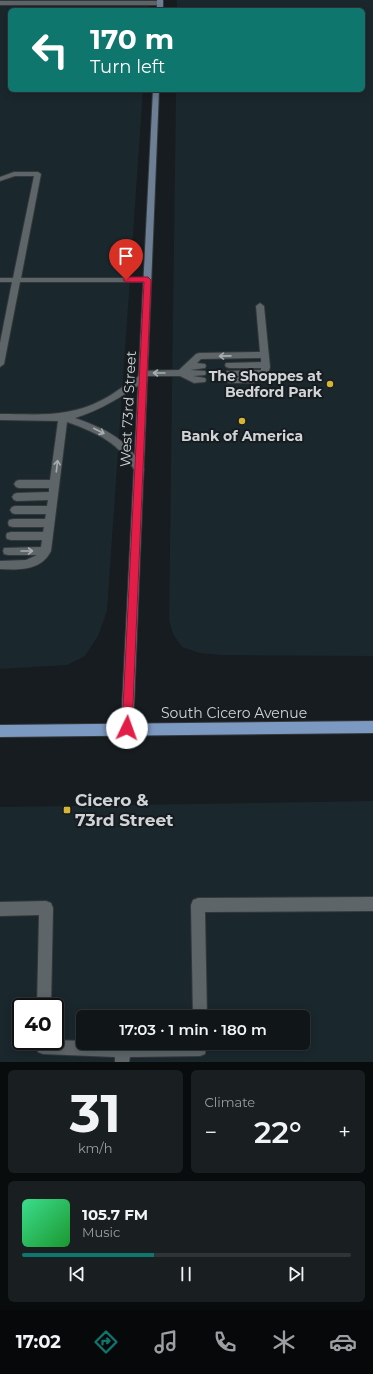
<!DOCTYPE html>
<html lang="en">
<head>
<meta charset="utf-8">
<style>
	body { margin:0; font-family:Montserrat,sans-serif; background:#191e21; color:#f1f3f6; height:100vh; display:flex; flex-direction:column; font-size:15px; white-space:nowrap }
	* { box-sizing:border-box; margin:0 }
	p { font-size:13px; color:#9c9fa2 }
	.icon { flex:none; width:22px; height:22px; fill:none; stroke:currentColor; stroke-width:2; stroke-linecap:round; stroke-linejoin:round }
	.map { position:relative; height:1062px; overflow:hidden }
	.drawer { display:flex; flex-direction:column; gap:8px; padding:8px; background:#090c0d; flex:1 }
	.drawer>* { flex:none }
	.hud { position:absolute; left:8px; top:8px; width:357px; height:84px; border-radius:6px; box-shadow:0 2px 10px #0003,0 0 0 1px #303437; background:#0f766e; color:#fff; overflow:hidden }
	.speed { position:absolute; left:12px; top:998px; display:flex; gap:8px; font-size:20px; font-weight:700; text-align:center }
	.speed>* { display:grid; place-content:center; width:52px; height:52px; border-radius:50%; background:#101518; box-shadow:0 2px 10px #0003,0 0 0 1px #303437; line-height:1 }
	.speed .limit { border:2px solid #111; border-radius:6px; background:#fff; color:#111 }
	.pin { position:absolute; display:grid; place-items:center; width:34px; height:34px; color:#fff; margin:-41px -17px; border-radius:50% 50% 50% 0; rotate:-45deg; box-shadow:0 0 4px #0007 }
	.pin .icon { rotate:45deg }
	.me { position:absolute; width:44px; margin:-22px; rotate:3deg; stroke-linejoin:round; filter:drop-shadow(0 0 3px #0008) }
	.turn { display:flex; align-items:center; gap:14px; height:84px; padding:0 16px; font-size:18px }
	.turn .icon { width:52px; height:52px; stroke-width:2.5 }
	.turn b { display:block; font-size:28px; line-height:34px }
	.big { font-size:30px; font-weight:600; line-height:1.1 }
	.drawer .widget { flex:1; display:flex; flex-direction:column; justify-content:center; gap:6px; min-width:0; padding:0 14px; border-radius:6px; background:#191e21 }
	.drawer .dial { align-items:center; gap:0 }
	.dial b { font-size:52px; line-height:1 }
	.song { display:flex; align-items:center; gap:12px }
	.cover { width:48px; height:48px; border-radius:6px; background:linear-gradient(135deg,hsl(150 70% 55%),hsl(130 70% 35%)) }
	.played { height:4px; border-radius:2px; background:linear-gradient(90deg,#0f766e 40%,#303437 40%) }
	.keys { display:flex; justify-content:space-around; direction:ltr }
	.heat { display:flex; justify-content:space-between; align-items:center; font-size:22px; direction:ltr }
	.drawer .tiles { flex:1; display:grid; gap:8px; grid-template-columns:1fr 1fr }
	.widget:last-child { grid-column:span 2 }
	.trip { position:absolute; left:76px; top:1010px; width:234px; height:40px; border-radius:6px; background:#101518; box-shadow:0 2px 10px #0003,0 0 0 1px #303437; font-weight:600; line-height:40px; text-align:center }
	.tabs { display:flex; height:64px; justify-content:space-around; align-items:center; background:#06080a; color:#9c9fa2 }
	.tabs .icon { width:28px; height:28px }
	.tabs .current { color:#0f766e }
	.tabs b { font-size:18px; color:#f1f3f6 }
	.map>svg:first-child { display:block }
	.built { fill:#1a272d; fill-rule:evenodd }
	.lines { fill:none; stroke-linecap:round; stroke-linejoin:round }
	.lane-casing { stroke:#34383a; stroke-width:2 }
	.secondary-casing { stroke:#34383a; stroke-width:2 }
	.primary-casing { stroke:#34383a; stroke-width:2 }
	.lane { fill:#5d6569; fill-rule:evenodd }
	.secondary { fill:#6d7f95; fill-rule:evenodd }
	.primary { fill:#7c99c1; fill-rule:evenodd }
	.oneway { stroke:#a8adb0 }
	.route { fill:#e11d48; stroke:#92132f }
	.poi-dot { fill:#d7b434; stroke:#161c20; stroke-width:1.5 }
	.labels { text-anchor:middle; dominant-baseline:central; stroke-width:4; stroke-linejoin:round; paint-order:stroke }
	.poi-label { font-size:14px; font-weight:bold; fill:#d0d4d6; stroke:#161c20; text-anchor:end }
	.street-label { font-size:14px; fill:#d0d4d6; stroke:#161c20 }
	.near-poi-label { font-size:17px; font-weight:bold; fill:#d0d4d6; stroke:#161c20; text-anchor:start }
</style>
</head>
<body>
<div class="map">
<svg width="373" height="1062" viewBox="0 0 373 1062">
	<rect width="100%" height="100%" fill="#161c20"/>
	<g class="built">
		<path d="M 0,0 L 149,0 L 148,10 L 10,10 L 10,90 L 143,90 L 107,611 L 98,636 L 85,656 L 67,665 L 0,669 Z"/>
		<path d="M 177,0 L 373,0 L 373,656 L 221,655 L 200,653 L 182,647 L 173,634 L 169,620 L 176,90 L 363,90 L 363,10 L 177,10 Z"/>
		<path d="M 373,801 L 373,1062 L 0,1062 L 0,807 ZM 21,1007 L 55,1007 L 55,1041 L 21,1041 ZM 83,1017 L 303,1017 L 303,1043 L 83,1043 Z"/>
	</g>
	<g class="lines">
		<defs>
			<g id="lane">
				<path d="M 0,1 L 160,1 L 163,3 L 160,5 L 0,5 Z"/>
				<path d="M 14,172 L 38,172 L 41,174 L 21,278 L 147,278 L 151,280 L 147,282 L 20,282 L 4,364 L 0,367 L 0,343 L 12,282 L 0,282 L 0,278 L 13,278 L 34,176 L 15,176 L 0,181 L 0,177 Z"/>
				<path d="M 260,303 L 264,306 L 270,367 L 268,375 L 260,381 L 252,383 L 230,383 L 227,382 L 226,380 L 227,378 L 254,376 L 230,376 L 227,375 L 226,373 L 227,371 L 261,370 L 261,368 L 229,368 L 226,367 L 225,365 L 226,363 L 261,362 L 261,358 L 201,359 L 197,363 L 205,364 L 206,366 L 205,368 L 190,370 L 205,371 L 206,373 L 205,375 L 193,376 L 205,378 L 206,380 L 205,382 L 194,383 L 180,376 L 146,376 L 147,378 L 146,380 C 123,396 101,410 75,418 C 106,429 128,439 144,470 L 139,474 L 136,473 C 120,443 98,433 67,422 L 51,551 C 41,571 19,570 0,569 L 0,561 L 26,560 L 37,555 L 8,555 L 4,554 L 3,551 L 4,548 L 41,547 L 42,540 L 11,540 L 7,539 L 6,536 L 7,533 L 11,532 L 43,532 L 44,527 L 13,527 L 9,526 L 8,523 L 9,520 L 13,519 L 45,519 L 46,514 L 15,514 L 12,513 L 10,510 L 12,507 L 15,506 L 47,506 L 48,500 L 17,501 L 14,500 L 12,497 L 14,494 L 17,493 L 49,492 L 49,488 L 19,488 L 16,487 L 14,484 L 16,481 L 19,480 L 50,480 L 58,421 L 0,420 L 0,414 C 37,414 68,418 102,400 C 116,393 128,382 141,375 L 139,373 L 140,371 L 179,370 L 196,354 L 199,353 L 260,352 L 256,306 Z"/>
				<path d="M 373,897 L 373,911 L 205,912 L 207,1017 L 193,1017 L 191,905 L 193,900 L 198,898 Z"/>
				<path d="M 46,901 L 51,903 L 53,908 L 51,1007 L 37,1007 L 39,915 L 0,916 L 0,902 Z"/>
				<path d="M 55,1040 L 83,1041 L 83,1043 L 207,1043 L 205,1054 L 200,1056 L 130,1057 L 129,1062 L 115,1062 L 115,1057 L 43,1054 L 38,1052 L 36,1041 Z"/>
			</g>
			<g id="secondary">
				<rect x="157" y="0" width="6" height="10"/>
				<path d="M 153,90 L 159,90 L 133,728 L 131,732 L 127,734 L 123,732 L 121,728 Z"/>
			</g>
			<path id="primary" d="M 373,721 L 373,733 L 0,737 L 0,725 Z"/>
		</defs>
		<use href="#lane" class="lane-casing"/>
		<use href="#secondary" class="secondary-casing"/>
		<use href="#primary" class="primary-casing"/>
		<use href="#lane" class="lane"/>
		<use href="#secondary" class="secondary"/>
		<use href="#primary" class="primary"/>
	</g>
	<defs><path id="oneway-shaft" d="M-6 0H5M1.5-3L5.5 0L1.5 3" fill="none" stroke-width="1.6" stroke-linecap="round" stroke-linejoin="round"/></defs>
	<g class="oneway">
		<use href="#oneway-shaft" transform="translate(225 356) rotate(179)"/>
		<use href="#oneway-shaft" transform="translate(159 373) rotate(-180)"/>
		<use href="#oneway-shaft" transform="translate(99 431) rotate(27)"/>
		<use href="#oneway-shaft" transform="translate(57 466) rotate(-83)"/>
		<use href="#oneway-shaft" transform="translate(27 551)"/>
	</g>
	<path class="route" d="M 148,277 L 151,280 L 132,728 L 131,732 L 127,734 L 123,732 L 122,728 L 144,282 L 126,282 L 123,280 L 126,277 Z"/>
	<g class="poi-dot">
		<circle cx="330" cy="384" r="4"/>
		<circle cx="242" cy="421" r="4"/>
		<rect x="63" y="806" width="8" height="8" rx="2"/>
	</g>
	<g class="labels">
		<g class="poi-label">
			<text x="322" y="376">The Shoppes at<tspan x="322" dy="16">Bedford Park</tspan></text>
			<text x="242" y="436" text-anchor="middle">Bank of America</text>
		</g>
		<g class="street-label">
			<text transform="translate(128 409) rotate(-87)">West 73rd Street</text>
			<text x="234" y="713">South Cicero Avenue</text>
		</g>
		<g class="near-poi-label">
			<text x="75" y="800">Cicero &amp;<tspan x="75" dy="20">73rd Street</tspan></text>
		</g>
	</g>
</svg>
<div class="speed"><div class="limit">40</div></div>
<div class="pin" style="left:126px;top:280px;background:#d93025"><svg class="icon" aria-label="arrive" viewBox="0 0 24 24"><path d="M6 21V4h12l-3 4 3 4H6"/></svg></div>
<svg class="me" style="left:127px;top:728px" viewBox="-20 -20 40 40"><circle r="19" fill="#fff"/><path d="M0-13L10 11 0 6-10 11z" fill="#e11d48"/></svg>
<div class="trip">17:03 · 1 min · 180 m</div>
<div class="hud">
<div class="turn"><svg class="icon" aria-label="left" viewBox="0 0 24 24"><path d="M17 20v-9H6M10 6l-5 5 5 5"/></svg><div><b>170 m</b>Turn left</div></div>
</div>
</div>
<section class="drawer">
<div class="tiles">
<div class="widget dial"><b>31</b><p>km/h</p></div>
<div class="widget"><p>Climate</p>
<div class="heat"><a>−</a><b class="big">22°</b><a>+</a></div>
</div>
<div class="widget">
<div class="song"><i class="cover"></i><div><b>105.7 FM</b><p>Music</p></div></div>
<div class="played"></div>
<div class="keys"><svg class="icon" aria-label="previous" viewBox="0 0 24 24"><path d="M18 5L8 12l10 7zM5 5v14"/></svg><svg class="icon" aria-label="pause" viewBox="0 0 24 24"><path d="M8 5v14M16 5v14"/></svg><svg class="icon" aria-label="next" viewBox="0 0 24 24"><path d="M6 5l10 7-10 7zM19 5v14"/></svg></div>
</div>
</div>
</section>
<nav class="tabs">
<b>17:02</b>
<svg class="icon current" aria-label="directions" viewBox="0 0 24 24"><path d="M12 3l9 9-9 9-9-9zM9 14v-3h6M13 9l2 2-2 2"/></svg>
<svg class="icon" aria-label="music" viewBox="0 0 24 24"><path d="M9 18V5l10-2v13"/><circle cx="6" cy="18" r="3"/><circle cx="16" cy="16" r="3"/></svg>
<svg class="icon" aria-label="phone" viewBox="0 0 24 24"><path d="M5 4h4l2 5-3 2q2 4 5 5l2-3 5 2v4C11 20 4 13 5 4z"/></svg>
<svg class="icon" aria-label="climate" viewBox="0 0 24 24"><path d="M12 3v18M4 7l16 10M4 17L20 7"/></svg>
<svg class="icon" aria-label="car" viewBox="0 0 24 24"><path d="M5 17H2v-5l4-1 3-4h7l3 4 3 1v5h-3M9 17h6M6 11h13"/><circle cx="7" cy="17" r="2"/><circle cx="17" cy="17" r="2"/></svg>
</nav>
</body>
</html>
